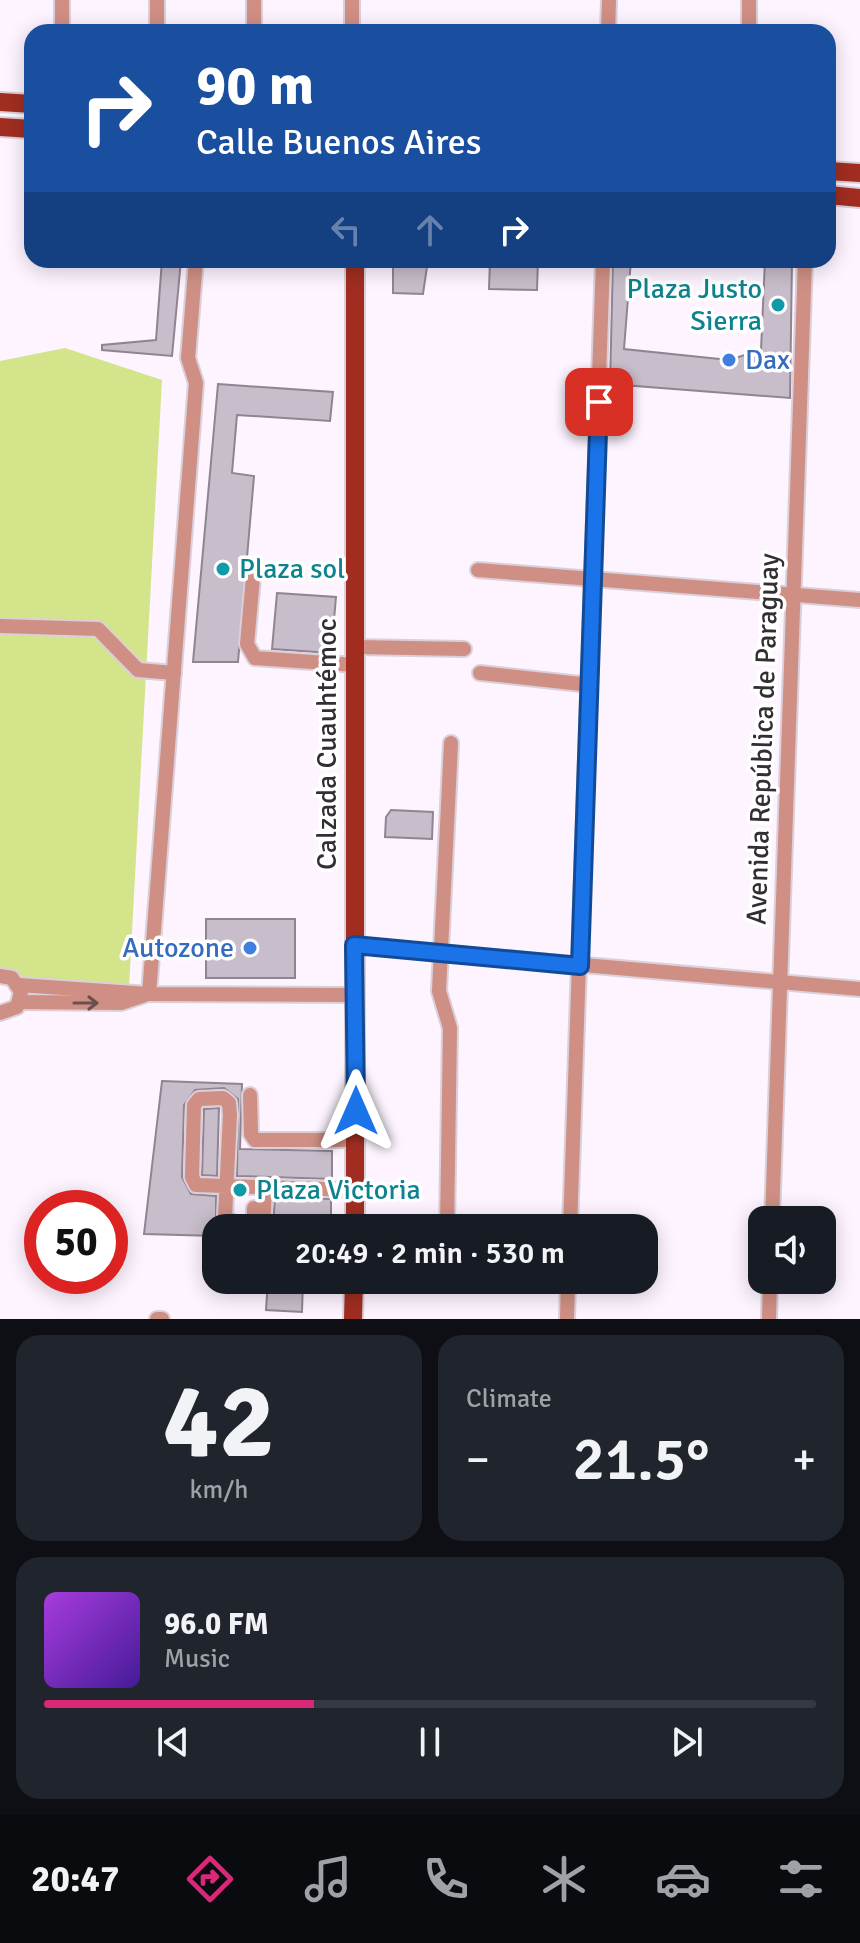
<!DOCTYPE html>
<html lang="en">
<head>
<meta charset="utf-8">
<style>
	body { margin:0; font-family:Signika,sans-serif; background:#20242c; color:#f1f3f6; height:100vh; display:flex; flex-direction:column; font-size:30px; white-space:nowrap }
	* { box-sizing:border-box; margin:0 }
	p { font-size:26px; color:#9ea1a6 }
	.icon { flex:none; width:44px; height:44px; fill:none; stroke:currentColor; stroke-width:2; stroke-linecap:round; stroke-linejoin:round }
	.map { position:relative; height:1319px; overflow:hidden }
	.side { display:flex; flex-direction:column; gap:16px; padding:16px; background:#0d0f14; flex:1 }
	.side>* { flex:none }
	.top-card { position:absolute; left:24px; top:24px; width:812px; height:244px; border-radius:24px; box-shadow:0 4px 20px #0003; background:#1a4fa0; color:#fff; overflow:hidden }
	.buttons { position:absolute; left:748px; top:1206px; display:grid; gap:16px }
	.buttons a { display:grid; place-items:center; width:88px; height:88px; border-radius:16px; background:#171b24; box-shadow:0 4px 20px #0003; font-size:40px }
	.speed { position:absolute; left:24px; top:1190px; display:flex; gap:16px; font-size:40px; font-weight:700; text-align:center }
	.speed>* { display:grid; place-content:center; width:104px; height:104px; border-radius:50%; background:#171b24; box-shadow:0 4px 20px #0003; line-height:1 }
	.speed .limit { border:12px solid #d22; background:#fff; color:#111 }
	.pin { position:absolute; display:grid; place-items:center; width:68px; height:68px; color:#fff; margin:-34px; border-radius:16px; box-shadow:0 4px 12px #0006 }
	.me { position:absolute; width:88px; margin:-44px; rotate:0deg; stroke-linejoin:round; filter:drop-shadow(0 0 6px #0008) }
	.turn { display:flex; align-items:center; gap:28px; height:168px; padding:0 40px; font-size:36px }
	.turn .icon { width:104px; height:104px; stroke-width:2.5 }
	.turn b { display:block; font-size:56px; line-height:68px }
	.lanes { display:flex; align-items:center; height:76px; padding:0 40px; background:#0003; justify-content:center; gap:40px; direction:ltr }
	.lanes .off { opacity:.35 }
	.big { font-size:60px; font-weight:600; line-height:1.1 }
	.side .card { flex:1; display:flex; flex-direction:column; justify-content:center; gap:12px; min-width:0; padding:0 28px; border-radius:24px; background:#20242c }
	.side .dial { align-items:center; gap:0 }
	.dial b { font-size:104px; line-height:1 }
	.song { display:flex; align-items:center; gap:24px }
	.cover { width:96px; height:96px; border-radius:12px; background:linear-gradient(135deg,hsl(280 70% 55%),hsl(260 70% 35%)) }
	.played { height:8px; border-radius:4px; background:linear-gradient(90deg,#db2777 35%,#363941 35%) }
	.keys { display:flex; justify-content:space-around; direction:ltr }
	.heat { display:flex; justify-content:space-between; align-items:center; font-size:44px; direction:ltr }
	.side .tiles { flex:1; display:grid; gap:16px; grid-template-columns:1fr 1fr }
	.card:last-child { grid-column:span 2 }
	.trip { position:absolute; left:202px; top:1214px; width:456px; height:80px; border-radius:24px; background:#171b24; box-shadow:0 4px 20px #0003; font-weight:600; line-height:80px; text-align:center }
	.dock { display:flex; height:128px; justify-content:space-around; align-items:center; background:#090b0e; color:#9ea1a6 }
	.dock .icon { width:56px; height:56px }
	.dock .active { color:#db2777 }
	.dock b { font-size:36px; color:#f1f3f6 }
	.map>svg:first-child { display:block }
	.green { fill:#d3e48b }
	.building { fill:#c8bdca; stroke:#8f8490; stroke-width:2 }
	.lines { fill:none; stroke-linecap:round; stroke-linejoin:round }
	.minor-casing { stroke:#d9d0da; stroke-width:18 }
	.major-casing { stroke:#d9d0da; stroke-width:22 }
	.minor { stroke:#d08f84; stroke-width:14 }
	.major { stroke:#a12d21; stroke-width:18 }
	.oneway { stroke:#6a504f }
	.route-casing { stroke:#114b97; stroke-width:20 }
	.route { stroke:#1a73e8; stroke-width:14 }
	.culture-dot { fill:#0f9aa8; stroke:#fff; stroke-width:3 }
	.shop-dot { fill:#3f7fe0; stroke:#fff; stroke-width:3 }
	.labels { text-anchor:middle; dominant-baseline:central; stroke-width:7; stroke-linejoin:round; paint-order:stroke }
	.culture-label { font-size:28px; fill:#0d838f; stroke:#fff; text-anchor:start }
	.shop-label { font-size:28px; fill:#366cbe; stroke:#fff; text-anchor:start }
	.street-label { font-size:28px; fill:#332e33; stroke:#fff }
</style>
</head>
<body>
<div class="map">
<svg width="860" height="1319" viewBox="0 0 860 1319">
	<rect width="100%" height="100%" fill="#fdf4ff"/>
	<path class="green" d="M 65,348 L 162,380 L 129,987 L 98,997 L 0,985 L 0,361 Z"/>
	<g class="building">
		<path d="M 162,260 L 181,260 L 172,356 L 102,350 L 102,345 L 156,340 Z"/>
		<path d="M 393,260 L 428,260 L 423,294 L 393,293 Z"/>
		<path d="M 490,260 L 538,260 L 537,290 L 489,289 Z"/>
		<path d="M 613,260 L 631,260 L 624,349 L 729,360 L 761,350 L 765,260 L 792,260 L 790,398 L 610,384 Z"/>
		<path d="M 218,384 L 333,392 L 330,421 L 237,415 L 232,473 L 254,476 L 238,662 L 193,662 Z"/>
		<path d="M 277,593 L 336,597 L 331,653 L 272,649 Z"/>
		<path d="M 391,810 L 433,812 L 432,839 L 385,837 L 386,817 Z"/>
		<rect x="206" y="919" width="89" height="59"/>
		<path d="M 162,1081 L 242,1084 L 240,1149 L 332,1151 L 332,1179 L 237,1176 L 238,1099 L 224,1088 L 195,1090 L 184,1105 L 182,1177 L 191,1194 L 216,1196 L 216,1219 L 223,1228 L 216,1228 L 216,1236 L 144,1234 Z"/>
		<path d="M 219,1108 L 217,1176 L 202,1175 L 204,1109 Z"/>
		<path d="M 275,1197 L 331,1199 L 331,1228 L 273,1228 Z"/>
		<path d="M 268,1280 L 303,1280 L 302,1312 L 266,1310 Z"/>
	</g>
	<g class="lines">
		<defs>
			<g id="minor">
				<path d="M 62,0 L 62,32"/>
				<path d="M 352,0 L 352,32"/>
				<path d="M 157,32 L 157,0"/>
				<path d="M 254,32 L 254,0"/>
				<path d="M 608,32 L 609,0"/>
				<path d="M 749,32 L 749,0"/>
				<path d="M 254,566 L 247,644 L 255,658 L 355,665"/>
				<path d="M 478,570 L 860,600"/>
				<path d="M 0,626 L 98,629 L 138,670 L 174,673"/>
				<path d="M 355,647 L 464,649"/>
				<path d="M 480,673 L 590,685"/>
				<path d="M 354,945 L 860,989"/>
				<path d="M 0,976 L 12,978 L 21,992 L 17,1007 L 0,1013"/>
				<path d="M 19,985 L 149,994 L 356,995"/>
				<path d="M 149,994 L 196,383 L 188,358 L 196,260"/>
				<path d="M 20,1002 L 121,1003 L 145,995"/>
				<path d="M 250,1095 L 251,1134 L 255,1140 L 356,1140"/>
				<path d="M 254,1208 L 254,1221 L 250,1225 L 234,1224 L 225,1216 L 230,1115 L 229,1103 L 223,1098 L 199,1099 L 194,1105 L 192,1177 L 196,1185 L 355,1190"/>
				<path d="M 772,1220 L 805,260"/>
				<path d="M 263,1228 L 265,1188"/>
				<path d="M 447,1228 L 450,1028 L 439,991 L 451,743"/>
				<path d="M 570,1228 L 603,260"/>
				<path d="M 157,1319 L 162,1319"/>
				<path d="M 567,1319 L 568,1280"/>
				<path d="M 769,1319 L 770,1280"/>
			</g>
			<g id="major">
				<path d="M 0,102 L 32,104"/>
				<path d="M 0,127 L 32,129"/>
				<path d="M 828,171 L 860,173"/>
				<path d="M 828,195 L 860,198"/>
				<path d="M 355,260 L 355,1228"/>
				<path d="M 353,1319 L 354,1280"/>
			</g>
		</defs>
		<use href="#minor" class="minor-casing"/>
		<use href="#major" class="major-casing"/>
		<use href="#minor" class="minor"/>
		<use href="#major" class="major"/>
	</g>
	<defs><path id="oneway-shaft" d="M-6 0H5M1.5-3L5.5 0L1.5 3" fill="none" stroke-width="1.6" stroke-linecap="round" stroke-linejoin="round" transform="scale(2)"/></defs>
	<use class="oneway" href="#oneway-shaft" transform="translate(86 1003)"/>
	<g class="lines">
		<defs>
			<path id="route" d="M 356,1111 L 354,945 L 580,966 L 599,402"/>
		</defs>
		<use href="#route" class="route-casing"/>
		<use href="#route" class="route"/>
	</g>
	<g class="culture-dot">
		<circle cx="778" cy="305" r="8"/>
		<circle cx="223" cy="569" r="8"/>
		<circle cx="240" cy="1190" r="8"/>
	</g>
	<g class="shop-dot">
		<circle cx="729" cy="360" r="8"/>
		<circle cx="250" cy="948" r="8"/>
	</g>
	<g class="labels">
		<g class="culture-label">
			<text x="762" y="289" text-anchor="end">Plaza Justo<tspan x="762" dy="32">Sierra</tspan></text>
			<text x="239" y="569">Plaza sol</text>
			<text x="256" y="1190">Plaza Victoria</text>
		</g>
		<g class="shop-label">
			<text x="745" y="360">Dax</text>
			<text x="234" y="948" text-anchor="end">Autozone</text>
		</g>
		<g class="street-label">
			<text transform="translate(763 739) rotate(-88)">Avenida República de Paraguay</text>
			<text transform="translate(327 744) rotate(-90)">Calzada Cuauhtémoc</text>
		</g>
	</g>
</svg>
<div class="buttons">
<a><svg class="icon" aria-label="sound" viewBox="0 0 24 24"><path d="M4 9h4l5-4v14l-5-4H4zM17 9q2 3 0 6"/></svg></a>
</div>
<div class="speed"><div class="limit">50</div></div>
<div class="pin" style="left:599px;top:402px;background:#d93025"><svg class="icon" aria-label="arrive" viewBox="0 0 24 24"><path d="M6 21V4h12l-3 4 3 4H6"/></svg></div>
<svg class="me" style="left:356px;top:1111px" viewBox="-20 -20 40 40"><path d="M0-17L14 15 0 8-14 15z" fill="#1a73e8" stroke="#fff" stroke-width="4"/></svg>
<div class="trip">20:49 · 2 min · 530 m</div>
<div class="top-card">
<div class="turn"><svg class="icon" aria-label="right" viewBox="0 0 24 24"><path d="M7 20v-9h11M14 6l5 5-5 5"/></svg><div><b>90 m</b>Calle Buenos Aires</div></div>
<div class="lanes"><svg class="icon off" aria-label="left" viewBox="0 0 24 24"><path d="M17 20v-9H6M10 6l-5 5 5 5"/></svg><svg class="icon off" aria-label="ahead" viewBox="0 0 24 24"><path d="M12 20V5M6 11l6-6 6 6"/></svg><svg class="icon" aria-label="right" viewBox="0 0 24 24"><path d="M7 20v-9h11M14 6l5 5-5 5"/></svg></div>
</div>
</div>
<section class="side">
<div class="tiles">
<div class="card dial"><b>42</b><p>km/h</p></div>
<div class="card"><p>Climate</p>
<div class="heat"><a>−</a><b class="big">21.5°</b><a>+</a></div>
</div>
<div class="card">
<div class="song"><i class="cover"></i><div><b>96.0 FM</b><p>Music</p></div></div>
<div class="played"></div>
<div class="keys"><svg class="icon" aria-label="previous" viewBox="0 0 24 24"><path d="M18 5L8 12l10 7zM5 5v14"/></svg><svg class="icon" aria-label="pause" viewBox="0 0 24 24"><path d="M8 5v14M16 5v14"/></svg><svg class="icon" aria-label="next" viewBox="0 0 24 24"><path d="M6 5l10 7-10 7zM19 5v14"/></svg></div>
</div>
</div>
</section>
<nav class="dock">
<b>20:47</b>
<svg class="icon active" aria-label="directions" viewBox="0 0 24 24"><path d="M12 3l9 9-9 9-9-9zM9 14v-3h6M13 9l2 2-2 2"/></svg>
<svg class="icon" aria-label="music" viewBox="0 0 24 24"><path d="M9 18V5l10-2v13"/><circle cx="6" cy="18" r="3"/><circle cx="16" cy="16" r="3"/></svg>
<svg class="icon" aria-label="phone" viewBox="0 0 24 24"><path d="M5 4h4l2 5-3 2q2 4 5 5l2-3 5 2v4C11 20 4 13 5 4z"/></svg>
<svg class="icon" aria-label="climate" viewBox="0 0 24 24"><path d="M12 3v18M4 7l16 10M4 17L20 7"/></svg>
<svg class="icon" aria-label="car" viewBox="0 0 24 24"><path d="M5 17H2v-5l4-1 3-4h7l3 4 3 1v5h-3M9 17h6M6 11h13"/><circle cx="7" cy="17" r="2"/><circle cx="17" cy="17" r="2"/></svg>
<svg class="icon" aria-label="filters" viewBox="0 0 24 24"><path d="M4 7h16M4 17h16"/><circle cx="9" cy="7" r="2"/><circle cx="15" cy="17" r="2"/></svg>
</nav>
</body>
</html>
